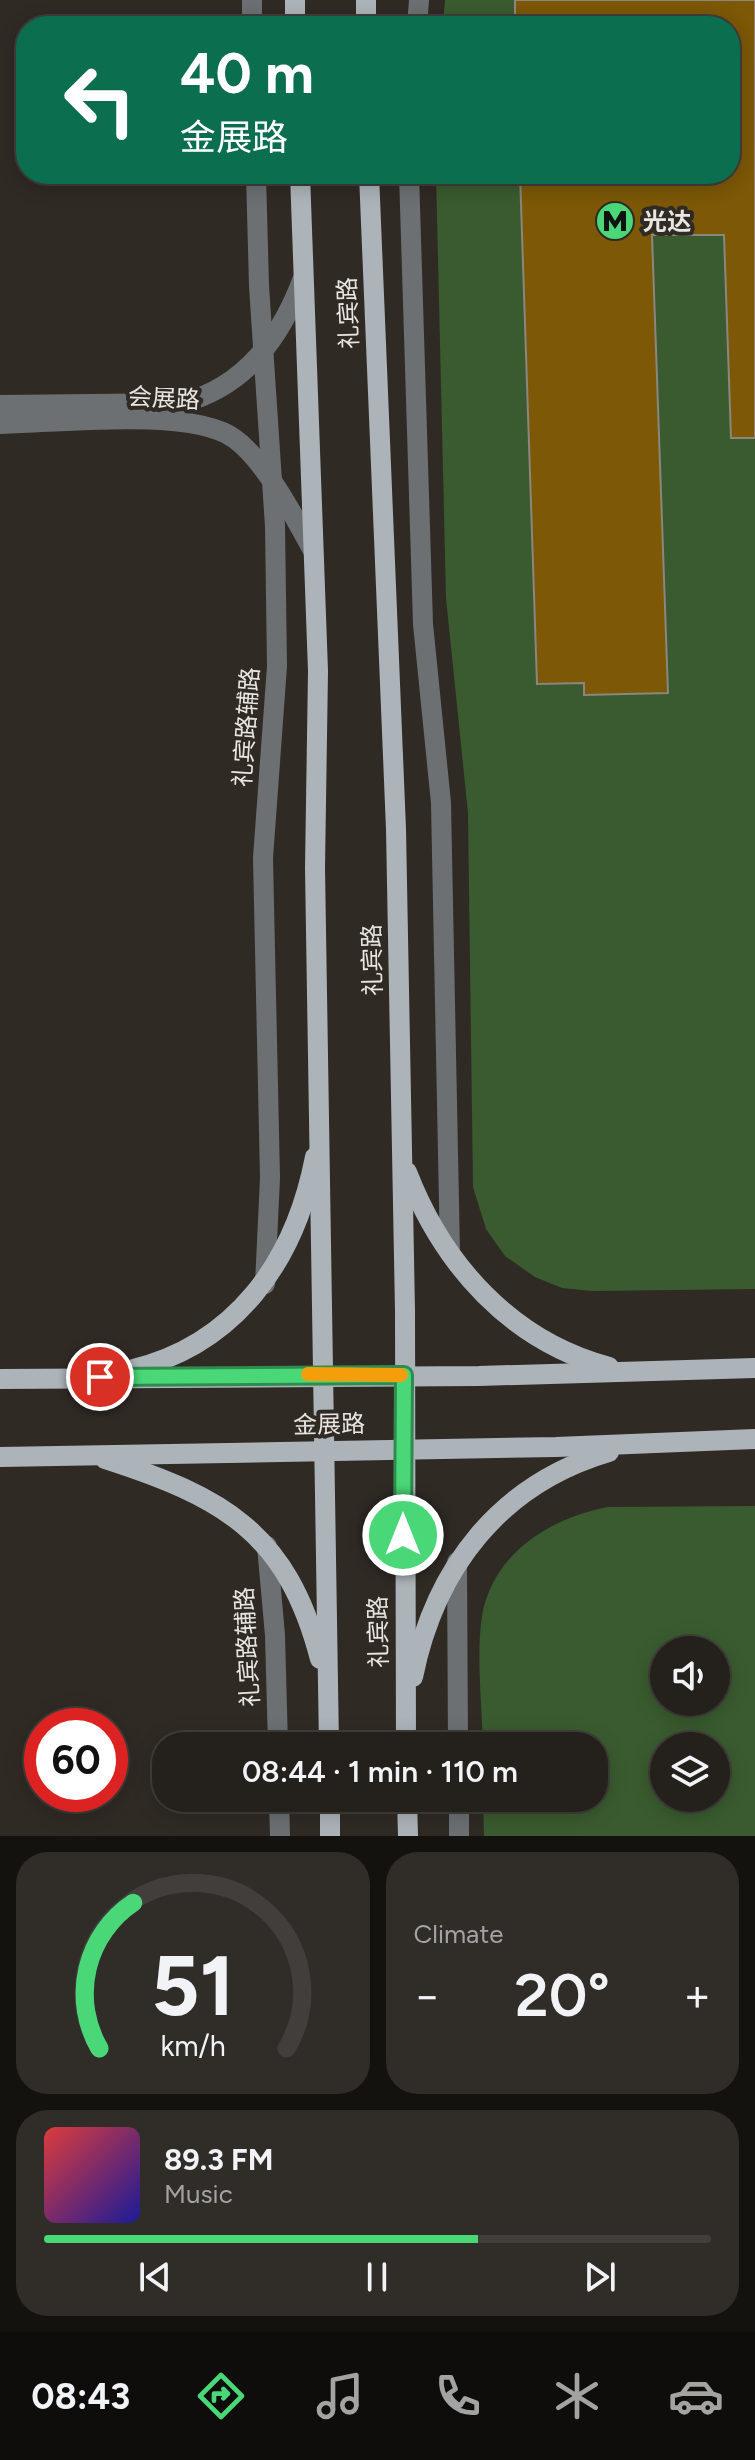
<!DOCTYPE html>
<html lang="en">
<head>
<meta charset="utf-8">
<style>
	body { margin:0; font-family:Figtree,"Noto Sans SC",sans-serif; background:#302d29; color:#f1f3f6; height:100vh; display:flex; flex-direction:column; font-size:30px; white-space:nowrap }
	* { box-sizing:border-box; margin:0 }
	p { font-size:26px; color:#a3a3a3 }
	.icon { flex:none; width:44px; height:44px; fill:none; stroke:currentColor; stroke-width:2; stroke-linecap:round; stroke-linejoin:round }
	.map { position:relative; height:1836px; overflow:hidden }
	.panel { display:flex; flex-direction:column; gap:16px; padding:16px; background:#14120f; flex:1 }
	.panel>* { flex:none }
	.top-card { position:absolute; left:16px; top:16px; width:724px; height:168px; border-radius:32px; box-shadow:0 4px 20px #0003,0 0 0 2px #413e3b; background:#0b6e4f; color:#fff; overflow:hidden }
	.fabs { position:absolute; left:650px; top:1636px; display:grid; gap:16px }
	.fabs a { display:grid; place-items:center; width:80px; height:80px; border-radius:50%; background:#24201c; box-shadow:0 4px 20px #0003,0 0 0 2px #413e3b; font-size:40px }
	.speed { position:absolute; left:24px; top:1708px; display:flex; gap:16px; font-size:40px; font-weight:700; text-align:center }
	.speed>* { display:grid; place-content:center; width:104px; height:104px; border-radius:50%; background:#24201c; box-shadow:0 4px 20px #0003,0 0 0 2px #413e3b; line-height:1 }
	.speed .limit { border:12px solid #d22; background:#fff; color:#111 }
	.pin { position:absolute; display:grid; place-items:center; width:68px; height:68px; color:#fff; margin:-34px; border:4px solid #fff; border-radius:50%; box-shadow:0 2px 8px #0007 }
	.me { position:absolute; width:88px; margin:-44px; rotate:0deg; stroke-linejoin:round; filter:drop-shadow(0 0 6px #0008) }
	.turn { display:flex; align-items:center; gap:28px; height:168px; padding:0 32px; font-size:36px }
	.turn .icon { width:104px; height:104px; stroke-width:2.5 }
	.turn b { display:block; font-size:56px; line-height:68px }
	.big { font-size:60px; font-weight:600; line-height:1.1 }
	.panel .tile { flex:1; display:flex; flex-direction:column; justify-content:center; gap:12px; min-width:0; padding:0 28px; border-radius:32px; background:#302d29 }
	.panel .dial { align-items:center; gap:0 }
	.dial svg { height:208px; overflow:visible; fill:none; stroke:#413e3b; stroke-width:7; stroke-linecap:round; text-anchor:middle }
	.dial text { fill:#f1f3f6; stroke:none }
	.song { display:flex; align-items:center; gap:24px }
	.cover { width:96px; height:96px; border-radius:12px; background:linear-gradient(135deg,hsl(0 70% 55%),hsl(240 70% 35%)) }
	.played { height:8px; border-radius:4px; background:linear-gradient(90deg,#49d778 65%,#413e3b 65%) }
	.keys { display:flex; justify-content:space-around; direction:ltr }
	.heat { display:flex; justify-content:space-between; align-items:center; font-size:44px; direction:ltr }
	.panel .tiles { flex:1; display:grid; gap:16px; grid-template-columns:1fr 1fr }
	.tile:last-child { grid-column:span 2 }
	.trip { position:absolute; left:152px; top:1732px; width:456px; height:80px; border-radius:32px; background:#24201c; box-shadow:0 4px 20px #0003,0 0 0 2px #413e3b; font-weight:600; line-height:80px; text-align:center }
	.menu { display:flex; height:128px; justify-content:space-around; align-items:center; background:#0e0d0b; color:#a3a3a3 }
	.menu .icon { width:56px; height:56px }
	.menu .active { color:#49d778 }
	.menu b { font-size:36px; color:#f1f3f6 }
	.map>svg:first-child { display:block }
	.green { fill:#3a5b2f; fill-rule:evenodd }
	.building { fill:#7c5807; stroke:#8b867e; stroke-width:2 }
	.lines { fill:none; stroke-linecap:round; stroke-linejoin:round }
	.minor { stroke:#6c7072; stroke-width:20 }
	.major { stroke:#acb4b9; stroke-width:20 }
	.route-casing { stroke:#2f8c4e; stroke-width:20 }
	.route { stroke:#49d778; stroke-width:14 }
	.slow { stroke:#f59e0b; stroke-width:14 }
	.labels { text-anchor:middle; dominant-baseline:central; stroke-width:8; stroke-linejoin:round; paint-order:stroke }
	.poi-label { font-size:24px; font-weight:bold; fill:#e9e5e1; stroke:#302a25; text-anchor:start }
	.street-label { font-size:24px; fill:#e9e5e1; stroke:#302a25 }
</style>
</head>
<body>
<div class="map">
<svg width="755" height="1836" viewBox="0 0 755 1836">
	<rect width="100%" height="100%" fill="#302a25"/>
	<g class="green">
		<path d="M 445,0 L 755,0 L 755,1289 L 592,1291 L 562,1288 L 535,1277 L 505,1256 L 486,1229 L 473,1187 L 468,813 L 446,598 L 436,174 L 730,174 L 730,26 L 443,26 Z"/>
		<path d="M 755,1506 L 755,1836 L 484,1836 L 483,1798 L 594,1798 L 594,1746 L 483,1746 C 482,1706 476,1655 482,1616 C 493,1553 550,1518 608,1507 ZM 664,1650 L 716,1650 L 716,1702 L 664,1702 ZM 664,1746 L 716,1746 L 716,1798 L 664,1798 Z"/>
	</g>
	<path class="building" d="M 515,0 L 755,0 L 755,438 L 731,438 L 724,235 L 652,235 L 668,693 L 584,695 L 584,683 L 537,684 L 520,174 L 730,174 L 730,26 L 515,26 Z"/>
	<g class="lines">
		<g class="minor">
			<path d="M 252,0 L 252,26"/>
			<path d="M 417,26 L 419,0"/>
			<path d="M 256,174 L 259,286 L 275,526 L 277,666 L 263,858 L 270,1178 L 265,1284"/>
			<path d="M 409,174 L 423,624 L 441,803 L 450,1253"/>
			<path d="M 0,405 L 183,403 C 246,386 281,337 303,278"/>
			<path d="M 0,424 C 56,423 192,407 235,439 C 265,461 294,516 312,549"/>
			<path d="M 267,1546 L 275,1635 L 278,1746"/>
			<path d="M 457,1562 L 458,1746"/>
			<path d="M 279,1798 L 280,1836"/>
			<path d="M 459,1798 L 459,1836"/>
		</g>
		<g class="major">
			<path d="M 295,0 L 295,26"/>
			<path d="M 366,0 L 366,26"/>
			<path d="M 300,174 L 318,671 L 315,868 L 329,1746"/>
			<path d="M 369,174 L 396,829 L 405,1311 L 406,1746"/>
			<path d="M 407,1172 C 443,1265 511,1341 609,1367"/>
			<path d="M 130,1370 C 236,1345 295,1261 315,1157"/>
			<path d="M 0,1379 L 479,1376 L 755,1368"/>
			<path d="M 0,1457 L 556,1447 L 755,1439"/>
			<path d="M 105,1459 C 223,1497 287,1532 320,1659"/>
			<path d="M 413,1677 C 435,1568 500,1484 609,1452"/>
			<path d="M 330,1798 L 330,1836"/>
			<path d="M 407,1798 L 408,1836"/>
		</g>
	</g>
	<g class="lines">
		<defs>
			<path id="route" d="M 100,1377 L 404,1375 L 403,1535"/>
		</defs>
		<use href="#route" class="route-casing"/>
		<use href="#route" class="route"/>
		<path class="slow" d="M 308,1374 L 401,1375"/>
	</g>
	<defs>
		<symbol id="metro-disc" viewBox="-11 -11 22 22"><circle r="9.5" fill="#49d778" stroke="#302a25"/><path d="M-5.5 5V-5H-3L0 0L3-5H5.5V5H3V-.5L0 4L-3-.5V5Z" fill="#111"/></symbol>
	</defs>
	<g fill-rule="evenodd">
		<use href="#metro-disc" x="593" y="199" width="44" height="44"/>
	</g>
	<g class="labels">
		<g class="poi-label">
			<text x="643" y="221">光达</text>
		</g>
		<g class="street-label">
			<text transform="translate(348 313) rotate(-92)">礼宾路</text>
			<text transform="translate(164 398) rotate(3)">会展路</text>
			<text transform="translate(246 727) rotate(-86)">礼宾路辅路</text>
			<text transform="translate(372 960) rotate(-91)">礼宾路</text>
			<text transform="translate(329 1424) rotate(-1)">金展路</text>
			<text transform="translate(378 1632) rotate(-91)">礼宾路</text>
			<text transform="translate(247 1647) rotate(-93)">礼宾路辅路</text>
		</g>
	</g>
</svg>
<div class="fabs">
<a><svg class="icon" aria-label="sound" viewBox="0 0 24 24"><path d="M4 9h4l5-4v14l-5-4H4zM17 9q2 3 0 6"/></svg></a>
<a><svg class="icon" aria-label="layers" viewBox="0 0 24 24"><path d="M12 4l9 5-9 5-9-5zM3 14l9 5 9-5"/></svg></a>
</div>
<div class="speed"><div class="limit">60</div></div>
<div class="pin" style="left:100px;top:1377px;background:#d93025"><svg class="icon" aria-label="arrive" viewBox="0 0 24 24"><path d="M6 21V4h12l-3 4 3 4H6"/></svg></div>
<svg class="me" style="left:403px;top:1535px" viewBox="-20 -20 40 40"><circle r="17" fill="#49d778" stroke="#fff" stroke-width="3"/><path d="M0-11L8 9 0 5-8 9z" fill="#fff"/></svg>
<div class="trip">08:44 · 1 min · 110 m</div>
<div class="top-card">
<div class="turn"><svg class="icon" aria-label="left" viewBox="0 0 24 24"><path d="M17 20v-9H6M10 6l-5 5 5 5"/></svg><div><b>40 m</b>金展路</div></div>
</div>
</div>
<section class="panel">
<div class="tiles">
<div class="tile dial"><svg viewBox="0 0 100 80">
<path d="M14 69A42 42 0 1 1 86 69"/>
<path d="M14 69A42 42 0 0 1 27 13" stroke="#49d778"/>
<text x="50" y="56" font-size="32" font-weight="700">51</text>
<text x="50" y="72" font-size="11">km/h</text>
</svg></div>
<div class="tile"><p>Climate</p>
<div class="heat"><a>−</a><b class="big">20°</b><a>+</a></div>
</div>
<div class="tile">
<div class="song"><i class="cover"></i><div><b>89.3 FM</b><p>Music</p></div></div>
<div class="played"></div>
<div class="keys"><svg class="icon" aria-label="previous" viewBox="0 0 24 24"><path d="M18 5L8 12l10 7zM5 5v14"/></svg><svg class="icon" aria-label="pause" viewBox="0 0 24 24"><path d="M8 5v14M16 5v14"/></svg><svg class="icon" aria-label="next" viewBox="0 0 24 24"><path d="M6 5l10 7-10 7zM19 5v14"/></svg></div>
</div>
</div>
</section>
<nav class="menu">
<b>08:43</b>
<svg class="icon active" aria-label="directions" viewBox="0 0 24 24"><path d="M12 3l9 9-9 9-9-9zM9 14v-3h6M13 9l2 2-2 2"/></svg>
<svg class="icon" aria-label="music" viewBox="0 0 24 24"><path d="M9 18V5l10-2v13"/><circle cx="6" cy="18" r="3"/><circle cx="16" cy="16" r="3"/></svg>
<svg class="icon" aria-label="phone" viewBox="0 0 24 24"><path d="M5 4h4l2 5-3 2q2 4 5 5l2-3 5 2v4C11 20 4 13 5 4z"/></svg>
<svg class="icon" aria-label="climate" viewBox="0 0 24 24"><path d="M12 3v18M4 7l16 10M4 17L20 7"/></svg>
<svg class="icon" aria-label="car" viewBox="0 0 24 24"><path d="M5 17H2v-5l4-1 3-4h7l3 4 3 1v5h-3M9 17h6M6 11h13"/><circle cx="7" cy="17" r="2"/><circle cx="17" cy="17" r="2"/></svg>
</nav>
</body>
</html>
